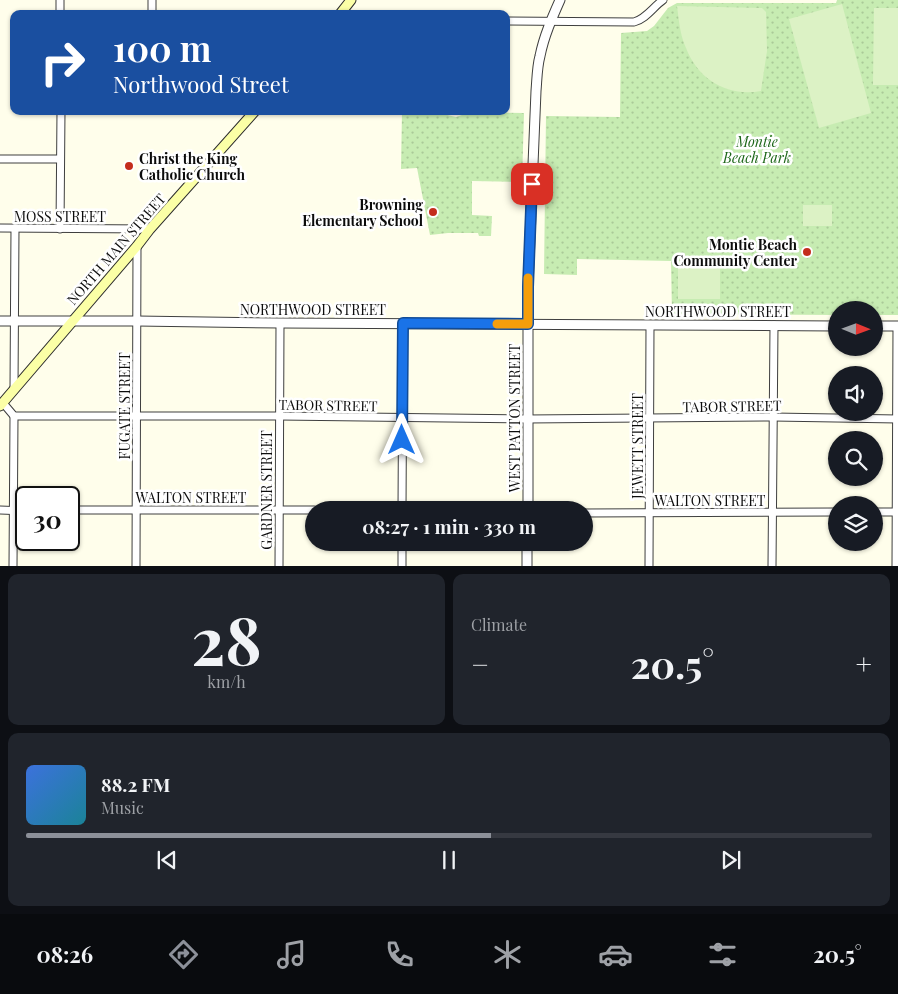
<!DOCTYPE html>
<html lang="en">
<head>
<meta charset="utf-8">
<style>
	body { margin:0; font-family:"Playfair Display",serif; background:#20242c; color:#f1f3f6; height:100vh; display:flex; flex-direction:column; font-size:19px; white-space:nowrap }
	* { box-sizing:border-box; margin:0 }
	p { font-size:16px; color:#9ea1a6 }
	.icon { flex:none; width:28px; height:28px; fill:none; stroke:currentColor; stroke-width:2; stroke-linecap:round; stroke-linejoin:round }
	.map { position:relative; height:566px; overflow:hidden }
	.side { display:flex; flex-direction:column; gap:8px; padding:8px; background:#0d0f14; flex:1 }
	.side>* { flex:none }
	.banner { position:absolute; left:10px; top:10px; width:500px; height:105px; border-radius:10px; box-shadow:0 1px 4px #0004; background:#1a4fa0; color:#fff; overflow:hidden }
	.needle { width:32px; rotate:91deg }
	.tools { position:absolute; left:828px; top:301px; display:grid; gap:10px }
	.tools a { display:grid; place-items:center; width:55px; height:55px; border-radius:50%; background:#171b24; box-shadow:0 1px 4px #0004; font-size:25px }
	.speed { position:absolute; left:15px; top:486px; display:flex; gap:10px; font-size:25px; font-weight:700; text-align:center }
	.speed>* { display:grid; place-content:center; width:65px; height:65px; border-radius:50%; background:#171b24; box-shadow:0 1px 4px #0004; line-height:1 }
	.speed .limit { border:2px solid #111; border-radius:8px; background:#fff; color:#111 }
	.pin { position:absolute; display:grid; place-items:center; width:42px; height:42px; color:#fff; margin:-21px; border-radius:10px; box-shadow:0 2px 8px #0006 }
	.me { position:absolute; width:55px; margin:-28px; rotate:0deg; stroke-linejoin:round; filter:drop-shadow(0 0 4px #0008) }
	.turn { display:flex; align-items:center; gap:18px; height:105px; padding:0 20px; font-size:22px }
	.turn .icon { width:65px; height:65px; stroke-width:2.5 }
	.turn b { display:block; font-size:35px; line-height:42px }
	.big { font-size:38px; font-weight:700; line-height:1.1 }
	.side .card { flex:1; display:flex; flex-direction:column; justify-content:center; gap:8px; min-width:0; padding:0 18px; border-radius:10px; background:#20242c }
	.side .dial { align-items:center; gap:0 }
	.dial b { font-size:65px; line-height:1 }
	.song { display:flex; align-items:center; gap:15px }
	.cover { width:60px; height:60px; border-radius:8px; background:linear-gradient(135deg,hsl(220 70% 55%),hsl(190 70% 35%)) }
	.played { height:5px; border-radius:2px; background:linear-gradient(90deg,#8c9099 55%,#363941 55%) }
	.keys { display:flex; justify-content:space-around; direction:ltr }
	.heat { display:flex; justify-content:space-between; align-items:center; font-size:28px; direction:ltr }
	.side .tiles { flex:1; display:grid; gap:8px; grid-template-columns:1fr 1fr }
	.card:last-child { grid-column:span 2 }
	.trip { position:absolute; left:305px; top:501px; width:288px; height:50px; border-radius:25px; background:#171b24; box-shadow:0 1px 4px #0004; font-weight:700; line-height:50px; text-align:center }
	.tabs { display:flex; height:80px; justify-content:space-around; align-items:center; background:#090b0e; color:#9ea1a6 }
	.tabs .icon { width:35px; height:35px }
	.tabs .current { color:#8c9099 }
	.tabs b { font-size:22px; color:#f1f3f6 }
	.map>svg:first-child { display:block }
	.grass { fill:url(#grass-dots) }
	.pitch { fill:#dcf2c5 }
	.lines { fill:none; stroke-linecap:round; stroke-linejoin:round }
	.minor-casing { stroke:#3f3f3f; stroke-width:9 }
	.tertiary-casing { stroke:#3f3f3f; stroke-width:11 }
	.secondary-casing { stroke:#2e2e2e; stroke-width:11 }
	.minor { stroke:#fff; stroke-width:7 }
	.tertiary { stroke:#fff; stroke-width:9 }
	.secondary { stroke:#fbffa6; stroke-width:9 }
	.route-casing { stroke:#114b97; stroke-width:12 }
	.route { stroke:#1a73e8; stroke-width:9 }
	.slow { stroke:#f59e0b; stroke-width:9 }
	.poi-dot { fill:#c42d1c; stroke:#fff; stroke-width:2 }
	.labels { text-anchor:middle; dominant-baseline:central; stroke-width:5; stroke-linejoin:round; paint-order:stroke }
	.park-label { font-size:14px; font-style:italic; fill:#1d6719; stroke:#fff }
	.poi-label { font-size:14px; font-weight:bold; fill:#0c0c0c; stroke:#fff; text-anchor:end }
	.street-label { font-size:14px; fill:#0c0c0c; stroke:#fff }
</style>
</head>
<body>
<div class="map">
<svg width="898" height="567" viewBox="0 0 898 567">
	<defs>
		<pattern id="grass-dots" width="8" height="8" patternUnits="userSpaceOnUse" patternTransform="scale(1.25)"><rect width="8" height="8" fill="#c7ecb2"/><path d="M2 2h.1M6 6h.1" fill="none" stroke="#aac998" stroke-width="1.8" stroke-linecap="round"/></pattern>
	</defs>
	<rect width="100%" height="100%" fill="#fffeeb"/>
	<g class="grass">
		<path d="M 837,0 L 898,0 L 898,315 L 874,315 L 874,310 L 836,310 L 836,315 L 672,314 L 671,261 L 577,259 L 577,275 L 544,274 L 546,116 L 620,117 L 621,33 L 647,31 L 654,26 L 668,8 L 677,3 L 836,3 Z"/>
		<path d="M 402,111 L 434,112 L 456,117 L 471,112 L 524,113 L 522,182 L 472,181 L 472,215 L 492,216 L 491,236 L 479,236 L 478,233 L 448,233 L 430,235 L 417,168 L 401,169 Z"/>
	</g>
	<g class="pitch">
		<path d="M 842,4 L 871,113 L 819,128 L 789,19 Z"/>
		<path d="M 677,6 L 762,8 L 766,12 L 767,51 L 761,91 C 728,97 698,80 686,48 C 680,35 679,21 677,6 Z"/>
		<path d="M 874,8 L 898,8 L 898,85 L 873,85 Z"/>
		<rect x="803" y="205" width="29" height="21"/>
		<rect x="678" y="261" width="42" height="38"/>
	</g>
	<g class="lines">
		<defs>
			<g id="minor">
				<path d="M 60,0 L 60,14"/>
				<path d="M 152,0 L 152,14"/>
				<path d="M 506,21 L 634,22 C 646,19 653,7 663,0"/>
				<path d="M 0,159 L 60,159"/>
				<path d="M 0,228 L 150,229"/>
				<path d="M 60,229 L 61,111"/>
				<path d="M 14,389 L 15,228"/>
				<path d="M 3,403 L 14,416 L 279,416 L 527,419 L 773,417 L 898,419"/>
				<path d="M 0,510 L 26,511"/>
				<path d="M 69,510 L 314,510"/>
				<path d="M 402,510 L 403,323"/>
				<path d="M 874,512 L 898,512"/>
				<path d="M 584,513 L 836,512"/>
				<path d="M 13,567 L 14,416"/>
				<path d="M 136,567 L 137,246"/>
				<path d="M 279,567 L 280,323"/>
				<path d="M 402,567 L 402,542"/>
				<path d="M 649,567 L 650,325"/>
				<path d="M 772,567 L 774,325"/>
				<path d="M 896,567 L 897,326"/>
			</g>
			<g id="tertiary">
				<path d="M 0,321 L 137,321 L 280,323 L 836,326"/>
				<path d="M 874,326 L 898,326"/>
				<path d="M 528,510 L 528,287 L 536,91 C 537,79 537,67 540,56 C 544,36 552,18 560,0"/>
				<path d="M 527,567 L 527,542"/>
			</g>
			<g id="secondary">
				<path d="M 340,14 L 351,0"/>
				<path d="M 0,406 L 137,246 L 150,229 L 255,111"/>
			</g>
		</defs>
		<use href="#minor" class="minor-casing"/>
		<use href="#tertiary" class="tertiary-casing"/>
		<use href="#secondary" class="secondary-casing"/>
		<use href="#minor" class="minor"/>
		<use href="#tertiary" class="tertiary"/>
		<use href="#secondary" class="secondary"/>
	</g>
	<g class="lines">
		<defs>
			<path id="route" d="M 402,440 L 403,323 L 528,324 L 528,287 L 532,184"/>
		</defs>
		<use href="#route" class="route-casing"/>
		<use href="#route" class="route"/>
		<path class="slow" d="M 497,324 L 528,324 L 528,278"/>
	</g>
	<g class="poi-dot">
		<circle cx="129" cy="166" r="5"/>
		<circle cx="433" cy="212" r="5"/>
		<circle cx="807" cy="252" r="5"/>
	</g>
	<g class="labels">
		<g class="park-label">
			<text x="757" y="141">Montie<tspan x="757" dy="16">Beach Park</tspan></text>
		</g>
		<g class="poi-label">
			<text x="139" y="158" text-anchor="start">Christ the King<tspan x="139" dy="16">Catholic Church</tspan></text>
			<text x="423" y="204">Browning<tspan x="423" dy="16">Elementary School</tspan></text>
			<text x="797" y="244">Montie Beach<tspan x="797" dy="16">Community Center</tspan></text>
		</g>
		<g class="street-label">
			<text x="60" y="216">MOSS STREET</text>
			<text transform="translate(116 249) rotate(-49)">NORTH MAIN STREET</text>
			<text x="313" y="309">NORTHWOOD STREET</text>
			<text x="718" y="311">NORTHWOOD STREET</text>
			<text transform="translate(328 405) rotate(1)">TABOR STREET</text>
			<text transform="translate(124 406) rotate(-90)">FUGATE STREET</text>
			<text transform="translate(732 406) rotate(-1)">TABOR STREET</text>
			<text transform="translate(514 418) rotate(-90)">WEST PATTON STREET</text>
			<text transform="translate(637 446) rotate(-90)">JEWETT STREET</text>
			<text transform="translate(266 490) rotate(-90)">GARDNER STREET</text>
			<text x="191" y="497">WALTON STREET</text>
			<text x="710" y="500">WALTON STREET</text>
		</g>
	</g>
</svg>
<div class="tools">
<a><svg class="needle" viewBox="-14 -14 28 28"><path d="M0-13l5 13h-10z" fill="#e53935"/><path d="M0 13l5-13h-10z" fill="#9ea1a6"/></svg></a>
<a><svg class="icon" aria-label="sound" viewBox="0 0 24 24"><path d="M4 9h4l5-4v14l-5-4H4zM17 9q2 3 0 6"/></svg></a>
<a><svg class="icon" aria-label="search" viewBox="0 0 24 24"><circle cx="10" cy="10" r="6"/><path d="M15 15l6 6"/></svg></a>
<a><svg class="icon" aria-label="layers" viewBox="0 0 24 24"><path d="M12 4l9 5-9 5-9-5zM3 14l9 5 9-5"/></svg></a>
</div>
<div class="speed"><div class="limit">30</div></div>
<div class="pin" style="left:532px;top:184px;background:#d93025"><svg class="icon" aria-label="arrive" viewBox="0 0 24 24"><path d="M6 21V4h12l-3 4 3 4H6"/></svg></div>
<svg class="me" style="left:402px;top:440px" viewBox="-20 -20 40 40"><path d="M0-17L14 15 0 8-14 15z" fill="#1a73e8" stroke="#fff" stroke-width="4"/></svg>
<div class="trip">08:27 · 1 min · 330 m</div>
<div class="banner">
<div class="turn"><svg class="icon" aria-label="right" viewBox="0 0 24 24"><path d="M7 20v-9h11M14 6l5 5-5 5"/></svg><div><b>100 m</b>Northwood Street</div></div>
</div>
</div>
<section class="side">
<div class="tiles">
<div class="card dial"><b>28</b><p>km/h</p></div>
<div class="card"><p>Climate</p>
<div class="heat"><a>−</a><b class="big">20.5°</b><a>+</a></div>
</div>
<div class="card">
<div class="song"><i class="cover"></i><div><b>88.2 FM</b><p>Music</p></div></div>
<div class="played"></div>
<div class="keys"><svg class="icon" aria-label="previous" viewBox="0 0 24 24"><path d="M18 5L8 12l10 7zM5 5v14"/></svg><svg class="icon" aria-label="pause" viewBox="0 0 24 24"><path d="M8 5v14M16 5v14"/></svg><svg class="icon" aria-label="next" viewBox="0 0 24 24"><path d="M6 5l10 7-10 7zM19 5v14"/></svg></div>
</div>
</div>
</section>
<nav class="tabs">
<b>08:26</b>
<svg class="icon current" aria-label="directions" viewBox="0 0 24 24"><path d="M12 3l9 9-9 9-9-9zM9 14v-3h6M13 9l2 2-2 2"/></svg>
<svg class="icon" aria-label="music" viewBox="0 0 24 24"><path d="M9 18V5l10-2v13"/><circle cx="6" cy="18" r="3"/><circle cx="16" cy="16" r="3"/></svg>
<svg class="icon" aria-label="phone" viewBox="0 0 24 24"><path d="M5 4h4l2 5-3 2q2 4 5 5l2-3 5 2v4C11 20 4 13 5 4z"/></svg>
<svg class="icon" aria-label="climate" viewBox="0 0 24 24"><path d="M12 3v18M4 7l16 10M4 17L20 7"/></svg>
<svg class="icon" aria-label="car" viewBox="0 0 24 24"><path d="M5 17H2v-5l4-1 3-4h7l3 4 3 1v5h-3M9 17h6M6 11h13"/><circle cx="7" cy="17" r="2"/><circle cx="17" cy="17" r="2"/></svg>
<svg class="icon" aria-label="filters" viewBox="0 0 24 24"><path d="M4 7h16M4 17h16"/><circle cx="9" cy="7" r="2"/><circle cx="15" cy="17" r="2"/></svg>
<b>20.5°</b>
</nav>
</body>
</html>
